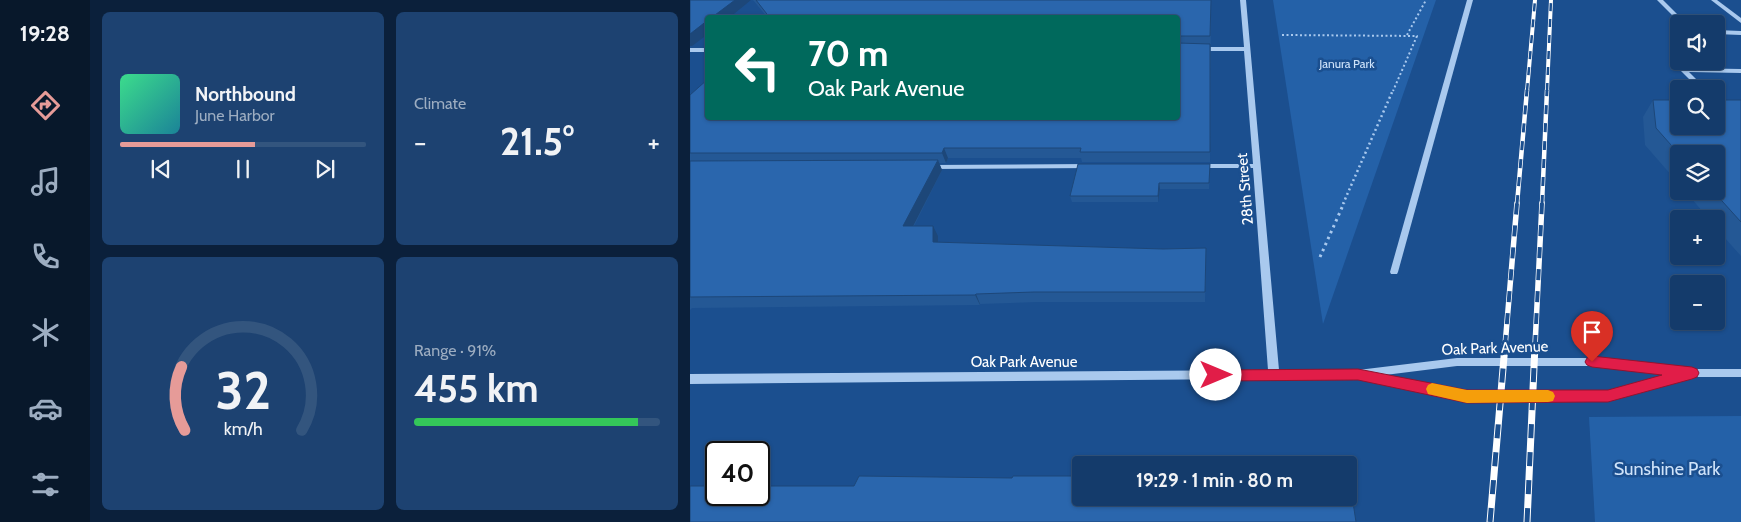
<!DOCTYPE html>
<html lang="en">
<head>
<meta charset="utf-8">
<style>
	body { margin:0; font-family:Cabin,sans-serif; background:#1d4271; color:#f1f3f6; height:100vh; display:flex; flex-direction:column; font-size:19px; white-space:nowrap }
	* { box-sizing:border-box; margin:0 }
	p { font-size:16px; color:#9dadc1 }
	.icon { flex:none; width:28px; height:28px; fill:none; stroke:currentColor; stroke-width:2; stroke-linecap:round; stroke-linejoin:round }
	.map { position:relative; flex:1; overflow:hidden }
	.side { display:flex; flex-direction:column; gap:12px; padding:12px; background:#0b203b; width:600px }
	.side>* { flex:none }
	.guide { position:absolute; left:15px; top:15px; width:475px; height:105px; border-radius:5px; box-shadow:0 1px 4px #0004,0 0 0 1px #33557e; background:#00695c; color:#fff; overflow:hidden }
	.fabs { position:absolute; left:980px; top:15px; display:grid; gap:10px }
	.fabs a { display:grid; place-items:center; width:55px; height:55px; border-radius:5px; background:#143b6b; box-shadow:0 1px 4px #0004,0 0 0 1px #33557e; font-size:25px }
	.speed { position:absolute; left:15px; top:441px; display:flex; gap:10px; font-size:25px; font-weight:700; text-align:center }
	.speed>* { display:grid; place-content:center; width:65px; height:65px; border-radius:50%; background:#143b6b; box-shadow:0 1px 4px #0004,0 0 0 1px #33557e; line-height:1 }
	.speed .limit { border:2px solid #111; border-radius:8px; background:#fff; color:#111 }
	.pin { position:absolute; display:grid; place-items:center; width:42px; height:42px; color:#fff; margin:-51px -21px; border-radius:50% 50% 50% 0; rotate:-45deg; box-shadow:0 0 5px #0007 }
	.pin .icon { rotate:45deg }
	.me { position:absolute; width:55px; margin:-28px; rotate:90deg; stroke-linejoin:round; filter:drop-shadow(0 0 4px #0008) }
	.turn { display:flex; align-items:center; gap:18px; height:105px; padding:0 20px; font-size:22px }
	.turn .icon { width:65px; height:65px; stroke-width:2.5 }
	.turn b { display:block; font-size:35px; line-height:42px }
	.big { font-size:38px; font-weight:700; line-height:1.1 }
	.side .widget { flex:1; display:flex; flex-direction:column; justify-content:center; gap:8px; min-width:0; padding:0 18px; border-radius:8px; background:#1d4271 }
	.side .dial { align-items:center; gap:0 }
	.dial svg { height:130px; overflow:visible; fill:none; stroke:#33557e; stroke-width:7; stroke-linecap:round; text-anchor:middle }
	.dial text { fill:#f1f3f6; stroke:none }
	.song { display:flex; align-items:center; gap:15px }
	.cover { width:60px; height:60px; border-radius:8px; background:linear-gradient(135deg,hsl(150 70% 55%),hsl(190 70% 35%)) }
	.played { height:5px; border-radius:2px; background:linear-gradient(90deg,#e69b98 55%,#33557e 55%) }
	.keys { display:flex; justify-content:space-around; direction:ltr }
	.heat { display:flex; justify-content:space-between; align-items:center; font-size:28px; direction:ltr }
	.charge { height:8px; border-radius:4px; background:linear-gradient(90deg,#34c759 91%,#33557e 0) }
	.side .tiles { flex:1; display:grid; gap:12px; grid-template-columns:repeat(2,1fr) }
	.trip { position:absolute; left:382px; top:456px; width:285px; height:50px; border-radius:5px; background:#143b6b; box-shadow:0 1px 4px #0004,0 0 0 1px #33557e; font-weight:700; line-height:50px; text-align:center }
	main { display:flex; flex:1; min-height:0 }
	.dock { display:flex; flex-direction:column; width:90px; justify-content:space-around; align-items:center; background:#08182b; color:#9dadc1 }
	.dock .icon { width:35px; height:35px }
	.dock .active { color:#e69b98 }
	.dock b { font-size:22px; color:#f1f3f6 }
	.map>svg:first-child { display:block }
	.green { fill:#2461a8 }
	.lines { fill:none; stroke-linecap:round; stroke-linejoin:round }
	.path-far2 { stroke:#a9c9ee; stroke-width:2; stroke-dasharray:2 2.5; stroke-linecap:butt }
	.path-far1 { stroke:#a9c9ee; stroke-width:2.5; stroke-dasharray:2 3; stroke-linecap:butt }
	.path { stroke:#a9c9ee; stroke-width:3; stroke-dasharray:2.5 4; stroke-linecap:butt }
	.minor { fill:#a9c9ee; fill-rule:evenodd }
	.rail-far3-casing { stroke:#fff; stroke-width:4 }
	.rail-far2-casing { stroke:#fff; stroke-width:4.5 }
	.rail-far1-casing { stroke:#fff; stroke-width:5.5 }
	.rail-casing { stroke:#fff; stroke-width:7 }
	.rail-far3 { stroke:#1b4f8f; stroke-width:2.5; stroke-dasharray:8; stroke-linecap:butt }
	.rail-far2 { stroke:#1b4f8f; stroke-width:3; stroke-dasharray:9; stroke-linecap:butt }
	.rail-far1 { stroke:#1b4f8f; stroke-width:4; stroke-dasharray:11; stroke-linecap:butt }
	.rail { stroke:#1b4f8f; stroke-width:5; stroke-dasharray:14; stroke-linecap:butt }
	.wall { fill:#245895 }
	.shaded-wall { fill:#1d4779 }
	.building { fill:#2a66ad; stroke:#1d4779 }
	.route { fill:#e11d48; stroke:#92132f }
	.slow { fill:#f59e0b }
	.labels { text-anchor:middle; dominant-baseline:central; stroke-width:5; stroke-linejoin:round; paint-order:stroke }
	.far-park-label { font-size:12px; fill:#cfe3fa; stroke:#1b4f8f }
	.street-label { font-size:15px; fill:#fff; stroke:#1b4f8f }
	.near-park-label { font-size:18px; fill:#cfe3fa; stroke:#1b4f8f }
</style>
</head>
<body>
<main>
<nav class="dock">
<b>19:28</b>
<svg class="icon active" aria-label="directions" viewBox="0 0 24 24"><path d="M12 3l9 9-9 9-9-9zM9 14v-3h6M13 9l2 2-2 2"/></svg>
<svg class="icon" aria-label="music" viewBox="0 0 24 24"><path d="M9 18V5l10-2v13"/><circle cx="6" cy="18" r="3"/><circle cx="16" cy="16" r="3"/></svg>
<svg class="icon" aria-label="phone" viewBox="0 0 24 24"><path d="M5 4h4l2 5-3 2q2 4 5 5l2-3 5 2v4C11 20 4 13 5 4z"/></svg>
<svg class="icon" aria-label="climate" viewBox="0 0 24 24"><path d="M12 3v18M4 7l16 10M4 17L20 7"/></svg>
<svg class="icon" aria-label="car" viewBox="0 0 24 24"><path d="M5 17H2v-5l4-1 3-4h7l3 4 3 1v5h-3M9 17h6M6 11h13"/><circle cx="7" cy="17" r="2"/><circle cx="17" cy="17" r="2"/></svg>
<svg class="icon" aria-label="filters" viewBox="0 0 24 24"><path d="M4 7h16M4 17h16"/><circle cx="9" cy="7" r="2"/><circle cx="15" cy="17" r="2"/></svg>
</nav>
<section class="side">
<div class="tiles">
<div class="widget">
<div class="song"><i class="cover"></i><div><b>Northbound</b><p>June Harbor</p></div></div>
<div class="played"></div>
<div class="keys"><svg class="icon" aria-label="previous" viewBox="0 0 24 24"><path d="M18 5L8 12l10 7zM5 5v14"/></svg><svg class="icon" aria-label="pause" viewBox="0 0 24 24"><path d="M8 5v14M16 5v14"/></svg><svg class="icon" aria-label="next" viewBox="0 0 24 24"><path d="M6 5l10 7-10 7zM19 5v14"/></svg></div>
</div>
<div class="widget"><p>Climate</p>
<div class="heat"><a>−</a><b class="big">21.5°</b><a>+</a></div>
</div>
<div class="widget dial"><svg viewBox="0 0 100 80">
<path d="M14 69A42 42 0 1 1 86 69"/>
<path d="M14 69A42 42 0 0 1 12 30" stroke="#e69b98"/>
<text x="50" y="56" font-size="32" font-weight="700">32</text>
<text x="50" y="72" font-size="11">km/h</text>
</svg></div>
<div class="widget"><p>Range · 91%</p><b class="big">455 km</b><div class="charge"></div></div>
</div>
</section>
<div class="map">
<svg width="1051" height="522" viewBox="0 0 1051 522">
	<rect width="100%" height="100%" fill="#1b4f8f"/>
	<g class="green">
		<path d="M 583,0 L 746,0 L 633,324 Z"/>
		<path d="M 1051,416 L 1051,522 L 905,522 L 899,417 Z"/>
	</g>
	<g class="lines">
		<g class="path-far2">
			<path d="M 592,35 L 727,36 L 703,91"/>
			<path d="M 717,35 L 736,0"/>
		</g>
		<path class="path-far1" d="M 653,204 L 703,90"/>
		<path class="path" d="M 630,257 L 654,203"/>
		<g class="minor">
			<path d="M 550,0 L 556,0 L 589,370 L 668,370 L 767,358 L 902,358 L 1002,369 L 1051,369 L 1051,377 L 1001,377 L 918,401 L 777,401 L 676,380 L 672,378 L 0,384 L 0,374 L 578,370 L 563,168 L 508,168 L 504,166 L 508,164 L 563,164 L 554,51 L 488,51 L 488,47 L 554,47 ZM 767,366 L 902,366 L 978,375 L 918,391 L 777,391 L 695,375 Z"/>
			<path d="M 777,0 L 783,0 L 708,272 L 707,274 L 701,274 L 700,272 Z"/>
			<path d="M 967,0 L 973,0 L 997,24 L 991,24 Z"/>
			<path d="M 1021,0 L 1027,0 L 1051,18 L 1051,23 Z"/>
			<path d="M 1026,30 L 1051,31 L 1051,35 L 1026,34 Z"/>
			<rect x="0" y="48" width="18" height="4"/>
			<path d="M 993,68 L 1051,69 L 1051,73 L 999,72 L 1016,89 L 1009,89 L 991,71 L 991,69 Z"/>
			<path d="M 400,164 L 403,164 L 403,168 L 240,169 L 236,167 L 240,165 Z"/>
		</g>
		<defs>
			<g id="rail-far3">
				<path d="M 837,91 L 845,0"/>
				<path d="M 857,91 L 861,0"/>
			</g>
			<g id="rail-far2">
				<path d="M 827,204 L 837,90"/>
				<path d="M 852,204 L 857,90"/>
			</g>
			<g id="rail-far1">
				<path d="M 815,346 L 827,203"/>
				<path d="M 845,346 L 852,203"/>
			</g>
			<g id="rail">
				<path d="M 800,522 L 815,345"/>
				<path d="M 837,522 L 845,345"/>
			</g>
		</defs>
		<use href="#rail-far3" class="rail-far3-casing"/>
		<use href="#rail-far2" class="rail-far2-casing"/>
		<use href="#rail-far1" class="rail-far1-casing"/>
		<use href="#rail" class="rail-casing"/>
		<use href="#rail-far3" class="rail-far3"/>
		<use href="#rail-far2" class="rail-far2"/>
		<use href="#rail-far1" class="rail-far1"/>
		<use href="#rail" class="rail"/>
	</g>
	<g class="wall">
		<path d="M 63,0 L 521,0 L 520,162 L 392,162 L 391,158 L 258,158 L 256,163 L 249,163 L 252,170 L 224,226 L 248,236 L 248,243 L 473,249 L 516,248 L 515,302 L 348,302 L 290,304 L 290,305 L 2,308 L 0,310 L 0,95 L 488,18 L 78,18 Z"/>
		<path d="M 963,100 L 1051,100 L 1051,256 L 1026,228 L 1026,219 L 1019,219 L 995,191 L 1026,191 L 1026,154 L 989,154 L 989,184 L 955,145 L 953,117 Z"/>
		<path d="M 520,164 L 519,189 L 470,189 L 468,202 L 382,202 L 380,196 Z"/>
	</g>
	<g class="shaded-wall">
		<path d="M 45,0 L 61,0 L 39,18 L 21,18 Z"/>
		<path d="M 18,20 L 18,34 L 2,46 L 0,46 L 0,34 Z"/>
		<path d="M 254,148 L 258,158 L 256,163 L 252,153 Z"/>
		<path d="M 248,160 L 252,170 L 218,236 L 213,226 Z"/>
		<path d="M 469,183 L 470,189 L 468,202 L 468,196 Z"/>
		<path d="M 243,226 L 248,236 L 248,253 L 243,242 Z"/>
		<path d="M 286,294 L 290,304 L 290,305 L 285,295 Z"/>
	</g>
	<g class="building">
		<path d="M 0,0 L 45,0 L 21,18 L 18,18 L 18,20 L 0,34 Z"/>
		<path d="M 66,0 L 521,0 L 520,36 L 488,36 L 488,18 L 80,18 Z"/>
		<path d="M 488,43 L 520,44 L 520,152 L 390,152 L 391,148 L 254,148 L 252,153 L 0,153 L 0,95 L 18,79 L 18,118 L 488,118 Z"/>
		<path d="M 963,100 L 989,100 L 989,126 L 1026,126 L 1026,100 L 1051,100 L 1051,222 L 1023,191 L 1026,191 L 1026,154 L 989,154 L 966,128 Z"/>
		<path d="M 248,160 L 213,226 L 243,226 L 243,242 L 473,249 L 516,248 L 515,292 L 344,292 L 286,294 L 285,295 L 0,297 L 0,161 Z"/>
		<path d="M 388,164 L 520,164 L 519,183 L 469,183 L 468,196 L 380,196 Z"/>
		<path d="M 169,476 L 322,478 L 323,476 L 391,476 L 391,498 L 659,498 L 659,476 L 666,522 L 0,522 L 0,486 L 26,486 L 26,495 L 69,495 L 69,486 L 164,486 Z"/>
	</g>
	<path class="route" d="M 902,356 L 1002,367 L 1007,369 L 1009,373 L 1007,377 L 1002,379 L 918,402 L 901,402 L 777,403 L 668,380 L 526,381 L 521,379 L 519,375 L 521,371 L 526,370 L 668,369 L 777,390 L 918,390 L 972,375 L 902,367 L 897,365 L 895,362 L 897,358 Z"/>
	<path class="slow" d="M 742,383 L 777,390 L 858,390 L 863,392 L 865,396 L 863,401 L 858,402 L 777,403 L 738,394 L 736,389 L 738,385 Z"/>
	<g class="labels">
		<g class="far-park-label">
			<text x="657" y="63">Janura Park</text>
		</g>
		<g class="street-label">
			<text transform="translate(555 189) rotate(-95)">28th Street</text>
			<text transform="translate(805 348) rotate(-2)">Oak Park Avenue</text>
			<text x="334" y="362">Oak Park Avenue</text>
		</g>
		<g class="near-park-label">
			<text x="977" y="469">Sunshine Park</text>
		</g>
	</g>
</svg>
<div class="fabs">
<a><svg class="icon" aria-label="sound" viewBox="0 0 24 24"><path d="M4 9h4l5-4v14l-5-4H4zM17 9q2 3 0 6"/></svg></a>
<a><svg class="icon" aria-label="search" viewBox="0 0 24 24"><circle cx="10" cy="10" r="6"/><path d="M15 15l6 6"/></svg></a>
<a><svg class="icon" aria-label="layers" viewBox="0 0 24 24"><path d="M12 4l9 5-9 5-9-5zM3 14l9 5 9-5"/></svg></a>
<a>+</a>
<a>−</a>
</div>
<div class="speed"><div class="limit">40</div></div>
<div class="pin" style="left:902px;top:362px;background:#d93025"><svg class="icon" aria-label="arrive" viewBox="0 0 24 24"><path d="M6 21V4h12l-3 4 3 4H6"/></svg></div>
<svg class="me" style="left:526px;top:375px" viewBox="-20 -20 40 40"><circle r="19" fill="#fff"/><path d="M0-13L10 11 0 6-10 11z" fill="#e11d48"/></svg>
<div class="trip">19:29 · 1 min · 80 m</div>
<div class="guide">
<div class="turn"><svg class="icon" aria-label="left" viewBox="0 0 24 24"><path d="M17 20v-9H6M10 6l-5 5 5 5"/></svg><div><b>70 m</b>Oak Park Avenue</div></div>
</div>
</div>
</main>
</body>
</html>
